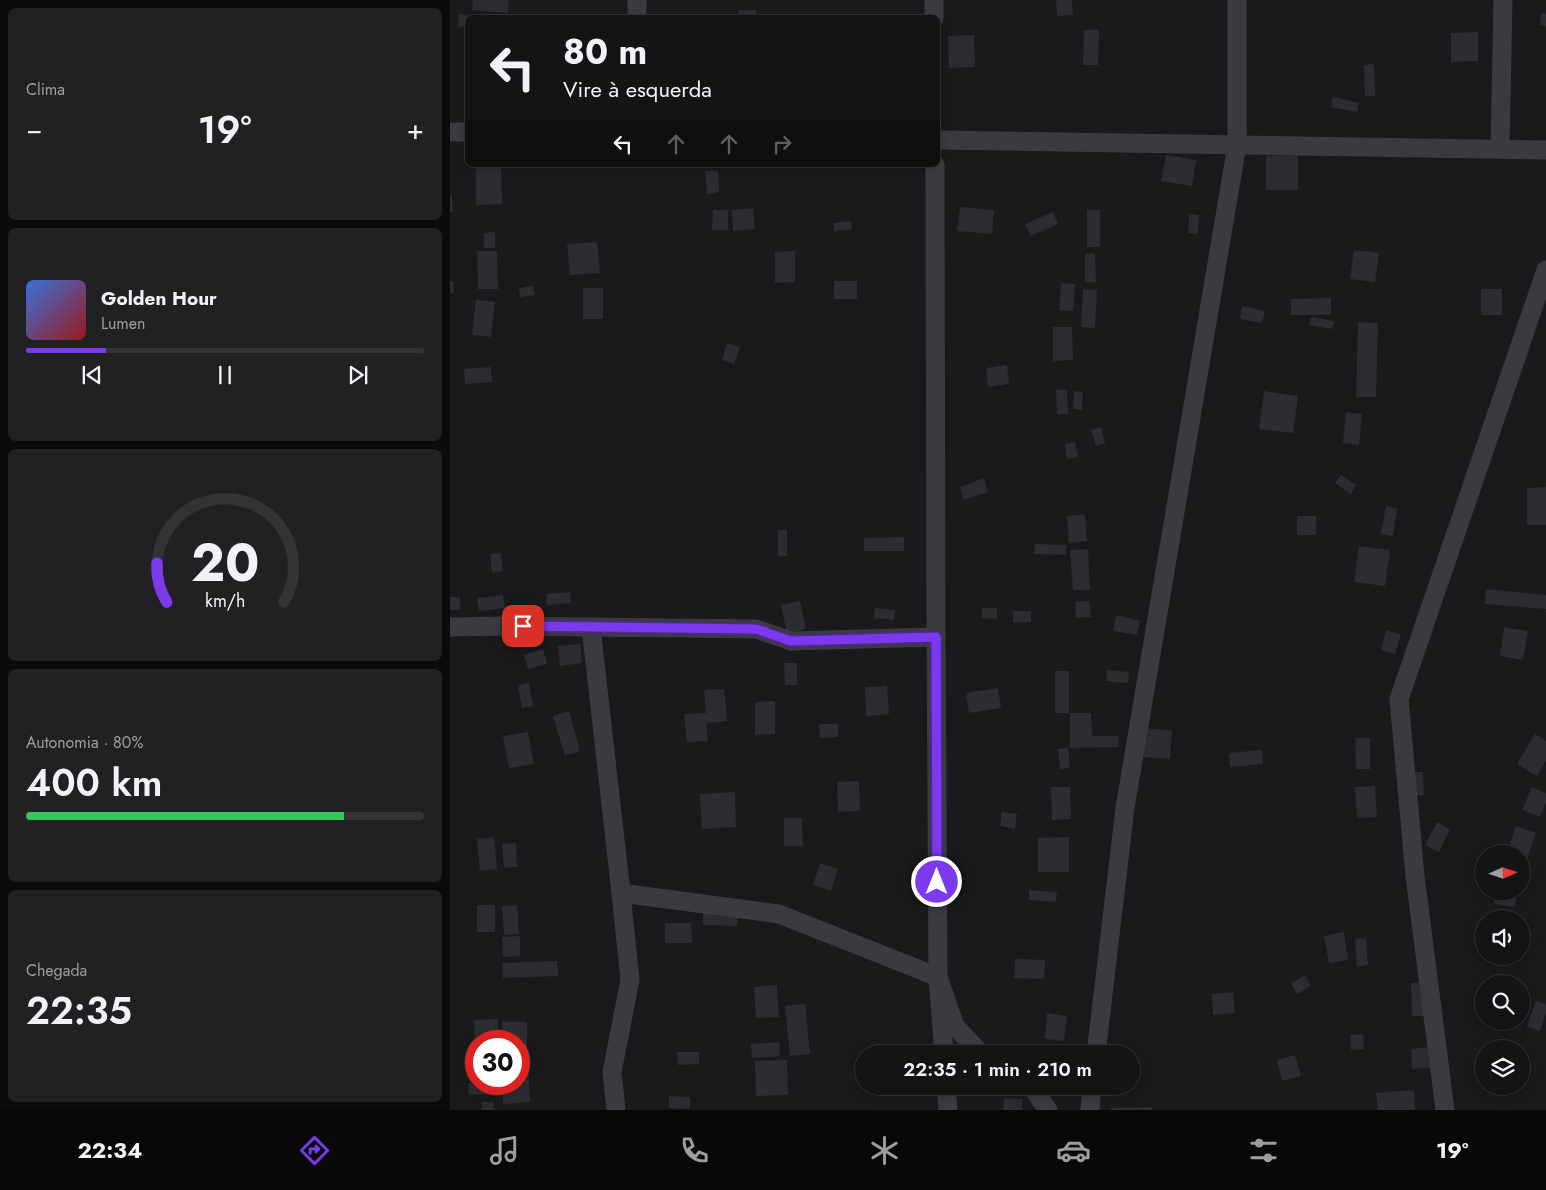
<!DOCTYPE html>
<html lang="pt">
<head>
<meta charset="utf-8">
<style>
	body { margin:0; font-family:Jost,sans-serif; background:#212022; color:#f1f3f6; height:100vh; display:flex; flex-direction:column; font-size:19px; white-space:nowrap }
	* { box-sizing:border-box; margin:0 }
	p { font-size:16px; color:#9d9ea0 }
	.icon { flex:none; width:28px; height:28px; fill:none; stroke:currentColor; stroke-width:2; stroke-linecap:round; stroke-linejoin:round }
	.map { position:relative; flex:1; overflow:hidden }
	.drawer { display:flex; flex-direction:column; gap:8px; padding:8px; background:#0b0a0c; width:450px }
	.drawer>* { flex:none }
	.hud { position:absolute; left:15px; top:15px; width:475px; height:152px; border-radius:8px; box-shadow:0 2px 8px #0003,0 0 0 1px #333234; background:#141315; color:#f1f3f6; overflow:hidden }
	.needle { width:32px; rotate:87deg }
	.tools { position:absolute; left:1025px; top:845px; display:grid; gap:10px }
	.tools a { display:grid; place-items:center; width:55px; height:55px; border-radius:50%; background:#141315; box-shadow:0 2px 8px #0003,0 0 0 1px #333234; font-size:25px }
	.speed { position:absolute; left:15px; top:1030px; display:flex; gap:10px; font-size:25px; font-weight:700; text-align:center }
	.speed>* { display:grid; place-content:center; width:65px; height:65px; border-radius:50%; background:#141315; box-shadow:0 2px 8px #0003,0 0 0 1px #333234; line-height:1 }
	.speed .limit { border:8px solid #d22; background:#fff; color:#111 }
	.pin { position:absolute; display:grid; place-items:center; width:42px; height:42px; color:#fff; margin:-21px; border-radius:10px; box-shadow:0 2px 8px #0006 }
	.me { position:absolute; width:55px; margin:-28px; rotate:0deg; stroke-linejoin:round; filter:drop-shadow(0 0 4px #0008) }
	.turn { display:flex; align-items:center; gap:18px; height:105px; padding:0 15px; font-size:22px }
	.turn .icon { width:65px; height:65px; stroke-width:2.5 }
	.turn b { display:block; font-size:35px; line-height:42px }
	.lanes { display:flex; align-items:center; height:48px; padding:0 15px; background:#0003; justify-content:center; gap:25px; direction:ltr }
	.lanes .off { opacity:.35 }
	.big { font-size:38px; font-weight:600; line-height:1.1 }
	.drawer .tile { flex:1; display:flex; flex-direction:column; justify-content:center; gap:8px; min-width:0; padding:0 18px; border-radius:8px; background:#212022 }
	.drawer .dial { align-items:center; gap:0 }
	.dial svg { height:130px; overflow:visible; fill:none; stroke:#333234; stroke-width:7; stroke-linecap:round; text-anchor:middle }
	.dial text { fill:#f1f3f6; stroke:none }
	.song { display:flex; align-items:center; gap:15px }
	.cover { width:60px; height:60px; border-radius:8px; background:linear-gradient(135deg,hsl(220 70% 55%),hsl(0 70% 35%)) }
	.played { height:5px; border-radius:2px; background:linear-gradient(90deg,#7c3aed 20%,#333234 20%) }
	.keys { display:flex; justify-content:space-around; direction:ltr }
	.heat { display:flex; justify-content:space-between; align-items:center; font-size:28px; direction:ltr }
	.charge { height:8px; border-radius:4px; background:linear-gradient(90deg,#34c759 80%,#333234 0) }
	.trip { position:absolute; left:405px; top:1045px; width:285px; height:50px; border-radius:25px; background:#141315; box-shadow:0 2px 8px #0003,0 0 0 1px #333234; font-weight:600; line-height:50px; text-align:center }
	.tabs { display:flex; height:80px; justify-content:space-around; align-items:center; background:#080808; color:#9d9ea0 }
	.tabs .icon { width:35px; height:35px }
	.tabs .selected { color:#7c3aed }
	.tabs b { font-size:22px; color:#f1f3f6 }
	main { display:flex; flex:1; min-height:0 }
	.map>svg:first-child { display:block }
	.building { fill:#2d2c30 }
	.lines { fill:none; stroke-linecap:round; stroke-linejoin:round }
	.street { stroke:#3a3a41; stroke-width:19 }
	.route-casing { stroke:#51269a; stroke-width:12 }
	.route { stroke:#7c3aed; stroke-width:9 }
</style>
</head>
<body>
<main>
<section class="drawer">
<div class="tile"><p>Clima</p>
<div class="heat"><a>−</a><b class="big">19°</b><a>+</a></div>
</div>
<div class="tile">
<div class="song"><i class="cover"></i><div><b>Golden Hour</b><p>Lumen</p></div></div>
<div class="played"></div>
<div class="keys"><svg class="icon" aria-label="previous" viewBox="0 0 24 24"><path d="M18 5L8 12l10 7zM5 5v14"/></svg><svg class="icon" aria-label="pause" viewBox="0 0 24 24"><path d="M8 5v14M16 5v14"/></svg><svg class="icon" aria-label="next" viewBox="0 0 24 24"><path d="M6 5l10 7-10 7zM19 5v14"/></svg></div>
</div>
<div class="tile dial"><svg viewBox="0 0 100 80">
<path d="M14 69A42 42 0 1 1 86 69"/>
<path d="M14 69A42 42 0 0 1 8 45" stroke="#7c3aed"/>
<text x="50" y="56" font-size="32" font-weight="700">20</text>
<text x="50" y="72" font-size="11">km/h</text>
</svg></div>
<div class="tile"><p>Autonomia · 80%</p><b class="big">400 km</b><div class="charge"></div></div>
<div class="tile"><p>Chegada</p><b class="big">22:35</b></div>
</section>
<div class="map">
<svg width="1096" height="1110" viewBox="0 0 1096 1110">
	<rect width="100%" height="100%" fill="#1a191c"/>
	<g class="building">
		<path d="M 23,0 L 59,0 L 58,13 L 22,10 Z"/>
		<path d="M 606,0 L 622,0 L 623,15 L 607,16 Z"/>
		<rect x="288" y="10" width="18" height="8"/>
		<path d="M 1091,13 L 1096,14 L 1096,26 L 1090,25 Z"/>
		<path d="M 9,14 L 32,16 L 32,18 L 18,18 L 18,27 L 8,26 Z"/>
		<path d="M 329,15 L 329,18 L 313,18 L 313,16 Z"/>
		<path d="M 634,30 L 649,30 L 648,65 L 633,65 Z"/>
		<path d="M 1028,32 L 1028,61 L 1001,62 L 1001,33 Z"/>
		<path d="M 524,35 L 525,67 L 499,68 L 498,36 Z"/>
		<path d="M 924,64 L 925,96 L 915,96 L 914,65 Z"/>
		<path d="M 883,97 L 909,103 L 907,112 L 881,107 Z"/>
		<path d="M 716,155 L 746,160 L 742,186 L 711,181 Z"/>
		<path d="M 848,155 L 848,190 L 816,190 L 816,156 Z"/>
		<path d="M 26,165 L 51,165 L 52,204 L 26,205 Z"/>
		<path d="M 254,165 L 268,165 L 267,168 L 254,167 Z"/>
		<path d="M 268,170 L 269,192 L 257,194 L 255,171 Z"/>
		<path d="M 0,195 L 2,195 L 3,212 L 0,212 Z"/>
		<path d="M 510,207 L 544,210 L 542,234 L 507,231 Z"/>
		<path d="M 303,208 L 305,229 L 283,231 L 282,210 Z"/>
		<path d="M 263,210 L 278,210 L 278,230 L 262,230 Z"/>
		<rect x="637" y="210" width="13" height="37"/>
		<path d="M 603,212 L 608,224 L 581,236 L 575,224 Z"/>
		<path d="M 739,214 L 749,215 L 748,234 L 738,233 Z"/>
		<path d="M 401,221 L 402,229 L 384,231 L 383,223 Z"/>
		<path d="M 45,232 L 45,248 L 34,248 L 34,233 Z"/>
		<path d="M 147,242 L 150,273 L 120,275 L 117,244 Z"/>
		<path d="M 904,250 L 929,253 L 925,282 L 900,279 Z"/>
		<path d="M 27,251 L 47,251 L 48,289 L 28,289 Z"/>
		<path d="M 345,251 L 345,282 L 325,283 L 325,252 Z"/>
		<path d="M 645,253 L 646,282 L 635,282 L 635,254 Z"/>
		<path d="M 0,281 L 3,281 L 4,293 L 0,293 Z"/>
		<rect x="384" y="281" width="23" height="18"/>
		<path d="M 611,283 L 625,284 L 623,311 L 609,310 Z"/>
		<path d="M 83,286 L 85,295 L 70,297 L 69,288 Z"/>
		<rect x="133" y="288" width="20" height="31"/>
		<path d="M 633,289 L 647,290 L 645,328 L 631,327 Z"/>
		<rect x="1031" y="289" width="21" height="26"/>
		<path d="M 881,298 L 881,315 L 841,315 L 841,299 Z"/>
		<path d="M 26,300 L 45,302 L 41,337 L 22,335 Z"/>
		<path d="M 792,306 L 815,311 L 812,323 L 790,319 Z"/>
		<path d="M 861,317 L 884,321 L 882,329 L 859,325 Z"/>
		<path d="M 908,322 L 928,323 L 926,397 L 906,397 Z"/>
		<path d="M 603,327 L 622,327 L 623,360 L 603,361 Z"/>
		<path d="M 277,343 L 290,347 L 284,364 L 272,360 Z"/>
		<path d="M 557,365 L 559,384 L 538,387 L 536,368 Z"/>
		<path d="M 41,367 L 42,382 L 15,384 L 14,369 Z"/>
		<path d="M 606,390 L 617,390 L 618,414 L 607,414 Z"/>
		<path d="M 624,391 L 633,392 L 632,410 L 623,409 Z"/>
		<path d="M 814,391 L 848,396 L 843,433 L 809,429 Z"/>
		<path d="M 896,412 L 912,414 L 909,445 L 893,443 Z"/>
		<path d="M 651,427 L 655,443 L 646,446 L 641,430 Z"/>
		<path d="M 625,442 L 628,457 L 617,459 L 615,444 Z"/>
		<path d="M 891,475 L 906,485 L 901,494 L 885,483 Z"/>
		<path d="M 534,478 L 538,492 L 514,500 L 510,487 Z"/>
		<path d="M 1096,487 L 1096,525 L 1077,525 L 1077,488 Z"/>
		<path d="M 936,506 L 947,508 L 943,536 L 931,534 Z"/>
		<path d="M 635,514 L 637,541 L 619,543 L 617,516 Z"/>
		<rect x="847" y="516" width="19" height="19"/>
		<rect x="328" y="530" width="9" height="26"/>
		<path d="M 454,537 L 454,551 L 414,551 L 414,538 Z"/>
		<path d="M 585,544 L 617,545 L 616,555 L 584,554 Z"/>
		<path d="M 909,546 L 940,550 L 935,586 L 904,582 Z"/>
		<path d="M 638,549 L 640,590 L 623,590 L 620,550 Z"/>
		<path d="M 51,553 L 53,571 L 42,573 L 40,554 Z"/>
		<path d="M 1036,589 L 1096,595 L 1096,609 L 1035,604 Z"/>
		<path d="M 120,592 L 121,603 L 97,605 L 96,594 Z"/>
		<path d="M 53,595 L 55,608 L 29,611 L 27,598 Z"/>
		<rect x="0" y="597" width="10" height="13"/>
		<path d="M 350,601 L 356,629 L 337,634 L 331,605 Z"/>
		<path d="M 639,601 L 641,617 L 626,618 L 625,602 Z"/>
		<path d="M 425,608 L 445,610 L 444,620 L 424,618 Z"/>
		<path d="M 532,608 L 547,608 L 547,619 L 532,618 Z"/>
		<path d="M 563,611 L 581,611 L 581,622 L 563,623 Z"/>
		<path d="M 666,615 L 690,621 L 687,635 L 663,631 Z"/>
		<path d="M 1054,627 L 1078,631 L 1073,660 L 1050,656 Z"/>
		<path d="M 936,630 L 951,635 L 945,654 L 931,650 Z"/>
		<path d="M 130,644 L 132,663 L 110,666 L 108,646 Z"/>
		<path d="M 93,649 L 97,664 L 78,669 L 74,655 Z"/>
		<path d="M 334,663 L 347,663 L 347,685 L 335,685 Z"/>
		<path d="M 657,670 L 679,672 L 678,683 L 656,681 Z"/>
		<rect x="605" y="671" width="14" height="42"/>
		<path d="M 79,683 L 83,706 L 72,708 L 68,685 Z"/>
		<path d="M 437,686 L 439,714 L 416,716 L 415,687 Z"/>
		<path d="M 548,688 L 551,708 L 519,713 L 516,693 Z"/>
		<path d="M 274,689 L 277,721 L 256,723 L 258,741 L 237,742 L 234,714 L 256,713 L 254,690 Z"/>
		<path d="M 325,701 L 325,734 L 305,735 L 305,702 Z"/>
		<path d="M 119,711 L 130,751 L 115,756 L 103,716 Z"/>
		<path d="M 620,713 L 641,713 L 642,736 L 668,736 L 669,747 L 620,748 Z"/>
		<path d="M 369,724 L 388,724 L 388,737 L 370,738 Z"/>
		<path d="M 694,728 L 722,731 L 720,759 L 692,757 Z"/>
		<path d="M 78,732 L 84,764 L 59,768 L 53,736 Z"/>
		<path d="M 1085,734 L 1096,741 L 1096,761 L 1087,776 L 1067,764 Z"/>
		<path d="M 905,738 L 920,738 L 920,769 L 906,769 Z"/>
		<path d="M 618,748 L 620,768 L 610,769 L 608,749 Z"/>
		<path d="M 812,750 L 813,764 L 780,767 L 779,753 Z"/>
		<path d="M 960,772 L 973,772 L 974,795 L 961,796 Z"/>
		<path d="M 409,781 L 410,811 L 388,812 L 387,782 Z"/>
		<path d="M 925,786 L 927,817 L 907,818 L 905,787 Z"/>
		<path d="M 601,787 L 620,787 L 621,819 L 602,820 Z"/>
		<path d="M 1082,787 L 1096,793 L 1096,803 L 1090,817 L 1072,810 Z"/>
		<path d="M 285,792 L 286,827 L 252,829 L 250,794 Z"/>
		<path d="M 552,812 L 567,814 L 565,829 L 550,826 Z"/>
		<path d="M 334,818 L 352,818 L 353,846 L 334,846 Z"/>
		<path d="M 987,822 L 1000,829 L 989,852 L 975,845 Z"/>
		<path d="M 1066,826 L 1086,833 L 1077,859 L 1071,857 L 1071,854 L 1057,852 Z"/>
		<path d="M 44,837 L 47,869 L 30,871 L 27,839 Z"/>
		<path d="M 619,837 L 619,872 L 588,872 L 588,838 Z"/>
		<path d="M 66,843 L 67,867 L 54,868 L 52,844 Z"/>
		<path d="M 370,863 L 388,869 L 381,891 L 363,885 Z"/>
		<path d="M 579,890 L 607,892 L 606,902 L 579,900 Z"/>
		<path d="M 1045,891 L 1067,891 L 1065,907 L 1044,904 Z"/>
		<rect x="27" y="905" width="18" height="27"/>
		<path d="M 67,905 L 69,934 L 54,935 L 52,906 Z"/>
		<path d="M 253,910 L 288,911 L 287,926 L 253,925 Z"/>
		<path d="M 215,923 L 241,923 L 242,943 L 215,943 Z"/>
		<path d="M 894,932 L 898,960 L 879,963 L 874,936 Z"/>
		<path d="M 70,936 L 70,956 L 53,957 L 52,937 Z"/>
		<path d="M 916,938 L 918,965 L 907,967 L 905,939 Z"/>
		<path d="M 565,959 L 595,960 L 594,979 L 564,978 Z"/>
		<path d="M 107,961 L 108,976 L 53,978 L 52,963 Z"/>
		<path d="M 855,975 L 861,986 L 847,994 L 841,983 Z"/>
		<path d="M 961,983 L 979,983 L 979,1016 L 962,1016 Z"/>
		<path d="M 327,985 L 329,1017 L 306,1018 L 304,987 Z"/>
		<path d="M 783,992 L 785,1013 L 763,1015 L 762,994 Z"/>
		<path d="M 1086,1001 L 1096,1004 L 1096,1013 L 1090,1031 L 1077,1026 Z"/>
		<path d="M 355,1004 L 360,1054 L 340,1056 L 335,1006 Z"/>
		<path d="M 597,1013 L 617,1016 L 614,1041 L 595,1039 Z"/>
		<path d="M 48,1019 L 48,1041 L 26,1041 L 26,1050 L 25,1050 L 24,1020 Z"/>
		<path d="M 52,1022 L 77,1022 L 77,1051 L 69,1051 L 69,1041 L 52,1041 Z"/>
		<path d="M 913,1034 L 914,1049 L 901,1050 L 900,1035 Z"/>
		<path d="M 329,1042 L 330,1056 L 302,1058 L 301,1044 Z"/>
		<path d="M 982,1047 L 983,1067 L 962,1069 L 961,1049 Z"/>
		<path d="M 227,1052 L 249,1052 L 249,1064 L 228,1065 Z"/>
		<path d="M 845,1055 L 851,1076 L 832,1081 L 827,1060 Z"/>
		<path d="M 337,1060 L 338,1095 L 306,1096 L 305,1061 Z"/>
		<path d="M 78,1066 L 80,1102 L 53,1104 L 52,1084 L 69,1084 L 69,1067 Z"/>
		<path d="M 18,1083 L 43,1084 L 43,1094 L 19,1095 Z"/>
		<path d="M 964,1090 L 965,1110 L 928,1110 L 926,1093 Z"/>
		<path d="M 219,1096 L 240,1097 L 240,1109 L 219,1108 Z"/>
		<path d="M 554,1098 L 573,1099 L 572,1110 L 553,1110 Z"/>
		<path d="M 32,1102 L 43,1102 L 44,1110 L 32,1110 Z"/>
		<path d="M 702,1107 L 702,1110 L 661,1110 L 661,1108 Z"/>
	</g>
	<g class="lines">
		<g class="street">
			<path d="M 484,0 L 484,18"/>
			<path d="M 187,18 L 187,0"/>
			<path d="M 0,132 L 18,132"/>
			<path d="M 488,140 L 1096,150"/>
			<path d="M 1050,149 L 1053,0"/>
			<path d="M 485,165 L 486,637"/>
			<path d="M 0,627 L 56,626 L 306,629 L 341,641 L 486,637 L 488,977 L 505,1026 L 531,1054"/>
			<path d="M 141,627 L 171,893 L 329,914 L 488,977 L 494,1054"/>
			<path d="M 646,1054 L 675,808 L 787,145 L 787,0"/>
			<path d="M 496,1086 L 498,1110"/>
			<path d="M 578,1086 L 583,1089 L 598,1110"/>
			<path d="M 166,1110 L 162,1072 L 180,980 L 171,893"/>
			<path d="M 640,1110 L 642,1086"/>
			<path d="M 995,1110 L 965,876 L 949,699 L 1096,270"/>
		</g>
	</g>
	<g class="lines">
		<defs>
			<path id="route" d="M 73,626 L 306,629 L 341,641 L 486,637 L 487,882"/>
		</defs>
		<use href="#route" class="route-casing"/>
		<use href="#route" class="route"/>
	</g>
</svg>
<div class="tools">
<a><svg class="needle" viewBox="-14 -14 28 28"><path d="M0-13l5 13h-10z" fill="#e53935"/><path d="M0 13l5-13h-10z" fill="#9d9ea0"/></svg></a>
<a><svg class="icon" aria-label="sound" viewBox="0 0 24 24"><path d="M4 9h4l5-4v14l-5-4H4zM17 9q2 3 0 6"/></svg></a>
<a><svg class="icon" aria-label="search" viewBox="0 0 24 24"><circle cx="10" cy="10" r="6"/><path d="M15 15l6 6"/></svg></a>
<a><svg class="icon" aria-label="layers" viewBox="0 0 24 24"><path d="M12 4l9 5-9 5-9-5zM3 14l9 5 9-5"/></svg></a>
</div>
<div class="speed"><div class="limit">30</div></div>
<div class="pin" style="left:73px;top:626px;background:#d93025"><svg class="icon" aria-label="arrive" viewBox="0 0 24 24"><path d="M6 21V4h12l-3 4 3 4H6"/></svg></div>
<svg class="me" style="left:487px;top:882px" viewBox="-20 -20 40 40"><circle r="17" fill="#7c3aed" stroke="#fff" stroke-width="3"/><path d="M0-11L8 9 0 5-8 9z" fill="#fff"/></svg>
<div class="trip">22:35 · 1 min · 210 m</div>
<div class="hud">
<div class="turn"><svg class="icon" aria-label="left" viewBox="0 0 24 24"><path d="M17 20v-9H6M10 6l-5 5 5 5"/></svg><div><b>80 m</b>Vire à esquerda</div></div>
<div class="lanes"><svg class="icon" aria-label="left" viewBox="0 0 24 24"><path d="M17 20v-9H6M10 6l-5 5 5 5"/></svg><svg class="icon off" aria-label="ahead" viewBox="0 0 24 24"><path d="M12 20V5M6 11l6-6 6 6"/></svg><svg class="icon off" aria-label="ahead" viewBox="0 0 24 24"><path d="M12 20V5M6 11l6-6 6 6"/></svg><svg class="icon off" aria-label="right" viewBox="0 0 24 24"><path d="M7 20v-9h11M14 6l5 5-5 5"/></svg></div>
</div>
</div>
</main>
<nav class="tabs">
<b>22:34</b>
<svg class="icon selected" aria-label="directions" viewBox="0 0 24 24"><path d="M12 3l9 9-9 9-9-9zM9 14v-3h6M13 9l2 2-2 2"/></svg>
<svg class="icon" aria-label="music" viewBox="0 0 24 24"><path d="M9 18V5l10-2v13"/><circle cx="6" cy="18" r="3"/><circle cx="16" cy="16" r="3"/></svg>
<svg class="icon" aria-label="phone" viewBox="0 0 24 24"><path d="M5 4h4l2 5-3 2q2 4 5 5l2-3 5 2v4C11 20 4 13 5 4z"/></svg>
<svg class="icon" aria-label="climate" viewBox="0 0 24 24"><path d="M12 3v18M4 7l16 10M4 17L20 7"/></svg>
<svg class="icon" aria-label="car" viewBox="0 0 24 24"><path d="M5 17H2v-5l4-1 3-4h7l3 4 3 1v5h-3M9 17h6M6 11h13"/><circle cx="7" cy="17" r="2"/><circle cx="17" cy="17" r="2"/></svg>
<svg class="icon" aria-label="filters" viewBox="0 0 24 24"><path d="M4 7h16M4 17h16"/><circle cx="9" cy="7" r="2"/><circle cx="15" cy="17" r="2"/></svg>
<b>19°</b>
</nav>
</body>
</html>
